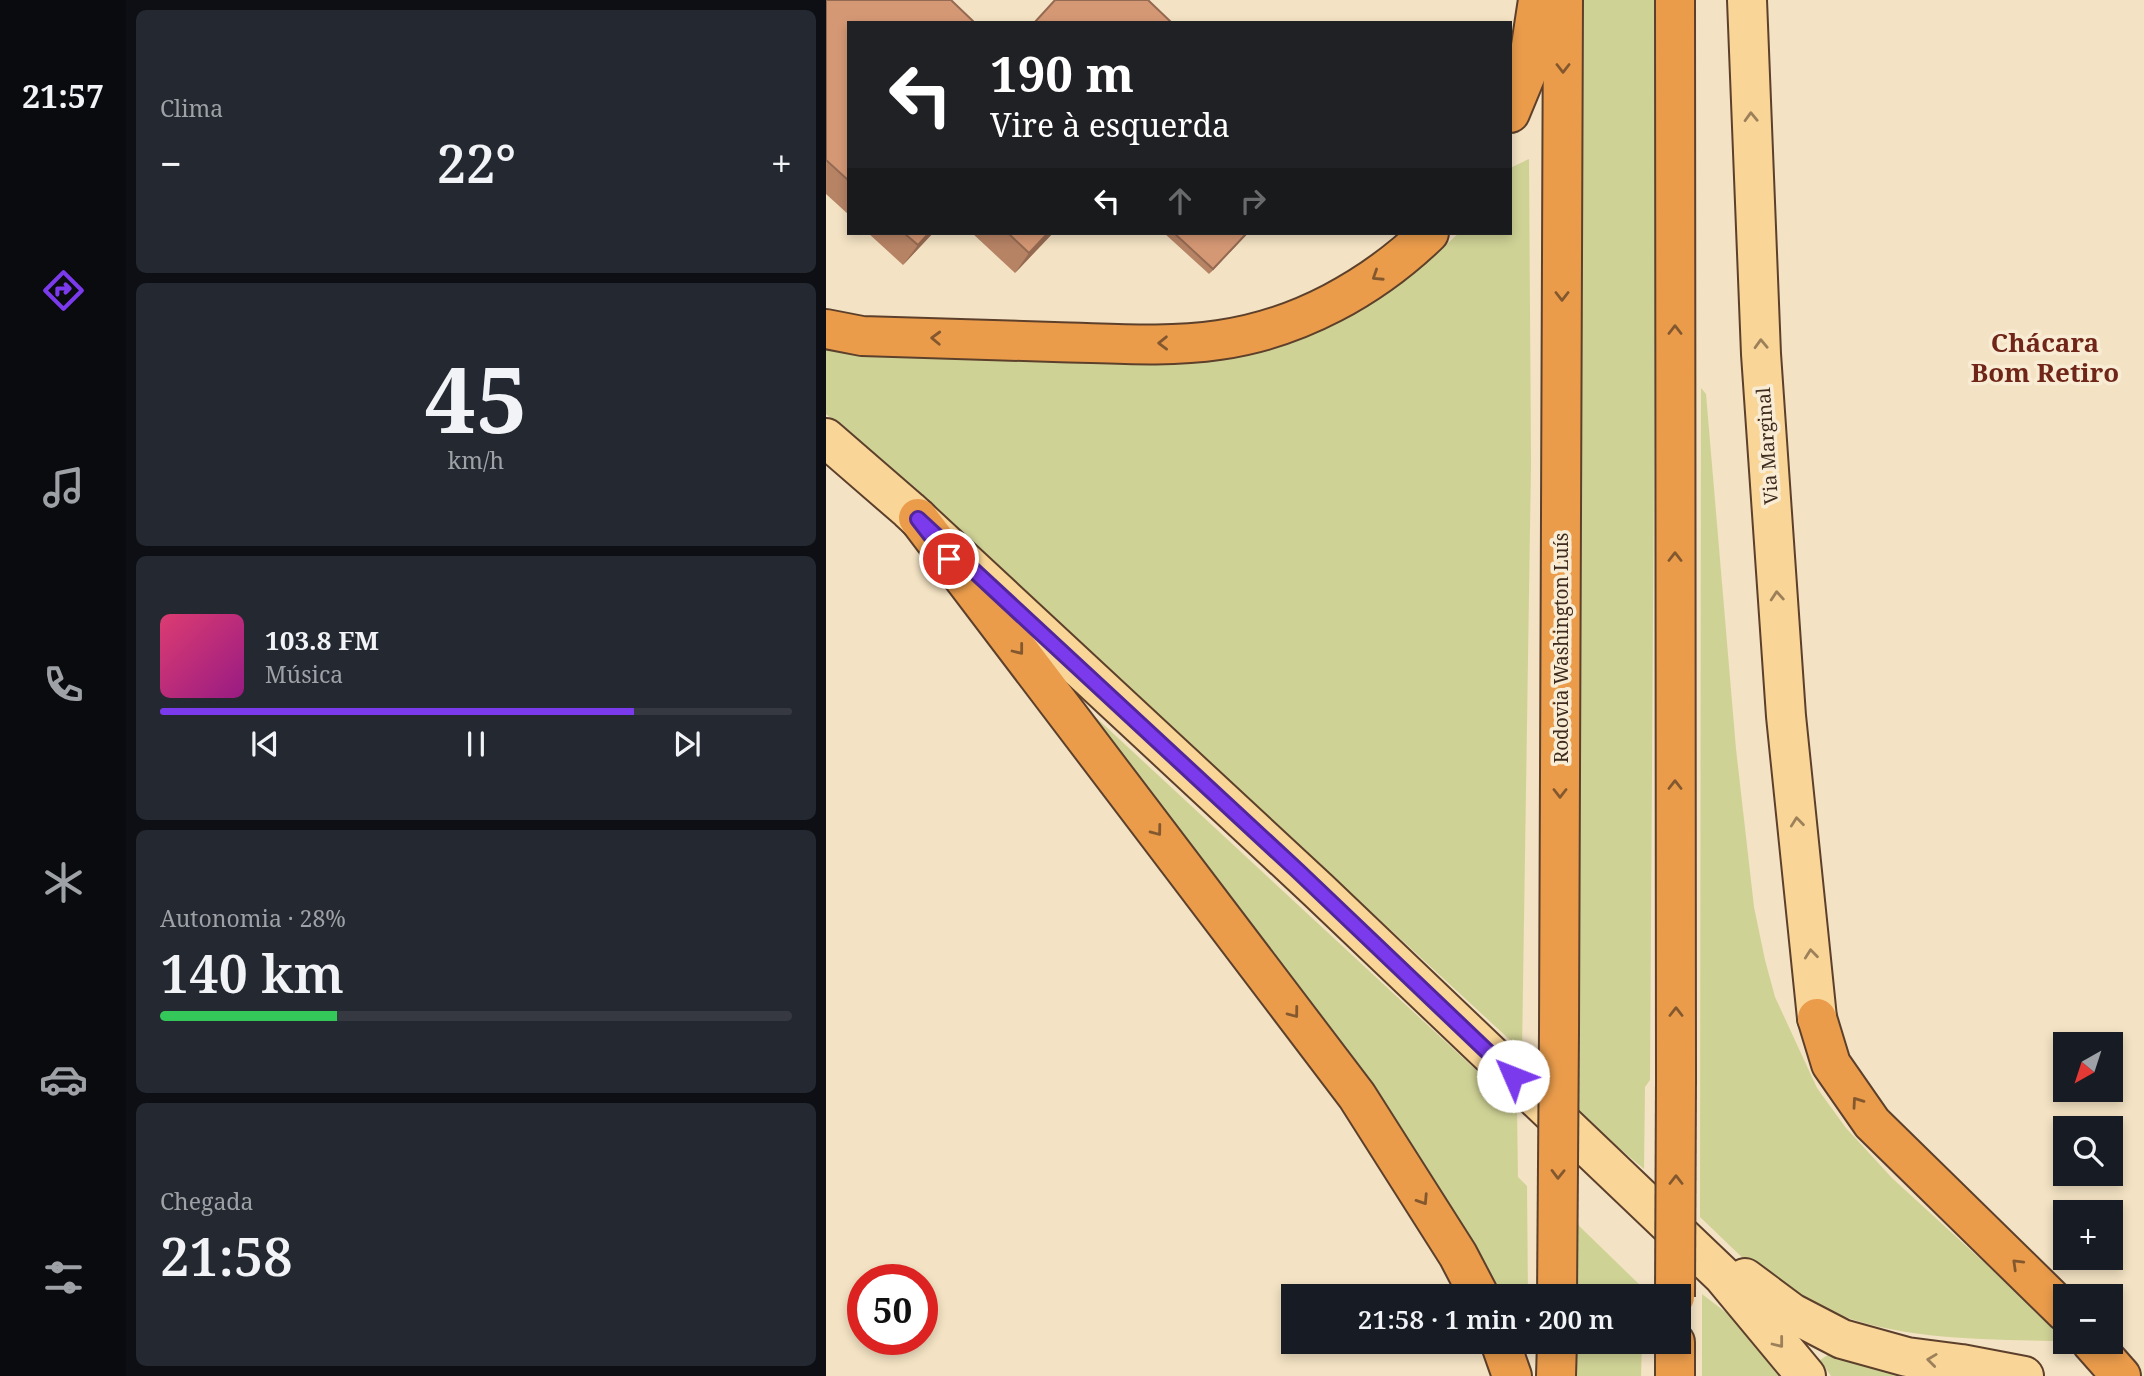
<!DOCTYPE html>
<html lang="pt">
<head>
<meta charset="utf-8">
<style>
	body { margin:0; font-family:"Noto Serif",serif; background:#242831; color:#f1f3f6; height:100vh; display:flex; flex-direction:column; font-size:26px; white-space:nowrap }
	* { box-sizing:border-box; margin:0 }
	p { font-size:23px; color:#9ea1a6 }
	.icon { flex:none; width:38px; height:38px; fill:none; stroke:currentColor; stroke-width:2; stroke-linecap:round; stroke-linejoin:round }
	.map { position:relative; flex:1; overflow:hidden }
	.sheet { display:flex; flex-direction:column; gap:10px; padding:10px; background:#0d0f14; width:700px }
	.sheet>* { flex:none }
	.hud { position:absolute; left:21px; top:21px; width:665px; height:214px; border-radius:0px; box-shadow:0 4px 10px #0003; background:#202124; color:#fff; overflow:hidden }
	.needle { width:46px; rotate:219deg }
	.tools { position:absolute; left:1227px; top:1032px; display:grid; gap:14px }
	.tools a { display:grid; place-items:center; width:70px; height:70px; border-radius:0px; background:#171b24; box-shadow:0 4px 10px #0003; font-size:35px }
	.speed { position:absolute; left:21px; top:1264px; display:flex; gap:14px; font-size:35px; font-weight:700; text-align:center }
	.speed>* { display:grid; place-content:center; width:91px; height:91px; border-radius:50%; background:#171b24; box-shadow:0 4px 10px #0003; line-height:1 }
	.speed .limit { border:10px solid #d22; background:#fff; color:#111 }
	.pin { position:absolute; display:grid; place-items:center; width:60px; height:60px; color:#fff; margin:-30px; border:4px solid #fff; border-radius:50%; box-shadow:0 2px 7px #0007 }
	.me { position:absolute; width:77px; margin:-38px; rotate:314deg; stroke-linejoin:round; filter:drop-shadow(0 0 5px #0008) }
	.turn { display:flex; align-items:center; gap:24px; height:147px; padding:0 28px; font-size:32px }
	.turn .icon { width:91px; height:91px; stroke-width:2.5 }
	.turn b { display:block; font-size:49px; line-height:60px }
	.lanes { display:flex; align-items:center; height:66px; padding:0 28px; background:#0003; justify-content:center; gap:35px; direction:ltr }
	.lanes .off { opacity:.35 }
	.big { font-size:52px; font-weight:600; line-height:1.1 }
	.sheet .card { flex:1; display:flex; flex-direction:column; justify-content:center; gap:10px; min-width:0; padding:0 24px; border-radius:10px; background:#242831 }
	.sheet .dial { align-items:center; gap:0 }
	.dial b { font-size:91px; line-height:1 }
	.song { display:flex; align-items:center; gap:21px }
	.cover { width:84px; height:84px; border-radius:10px; background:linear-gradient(135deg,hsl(340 70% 55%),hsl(310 70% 35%)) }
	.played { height:7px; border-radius:4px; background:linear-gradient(90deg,#7c3aed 75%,#363941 75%) }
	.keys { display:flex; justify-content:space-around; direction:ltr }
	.heat { display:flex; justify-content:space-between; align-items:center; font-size:38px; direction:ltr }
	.charge { height:10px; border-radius:5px; background:linear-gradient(90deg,#34c759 28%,#363941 0) }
	.trip { position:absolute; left:455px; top:1284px; width:410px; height:70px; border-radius:0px; background:#171b24; box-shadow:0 4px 10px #0003; font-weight:600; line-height:70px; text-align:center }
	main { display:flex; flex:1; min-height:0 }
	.tabs { display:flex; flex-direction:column; width:126px; justify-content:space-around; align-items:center; background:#090b0e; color:#9ea1a6 }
	.tabs .icon { width:49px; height:49px }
	.tabs .selected { color:#7c3aed }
	.tabs b { font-size:32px; color:#f1f3f6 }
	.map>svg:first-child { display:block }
	.green { fill:#cfd295 }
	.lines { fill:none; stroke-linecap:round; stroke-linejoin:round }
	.major-casing { stroke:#5d402c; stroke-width:42 }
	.highway-casing { stroke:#5d402c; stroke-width:42 }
	.major { stroke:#f9d597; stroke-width:38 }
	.highway { stroke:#ea9c4b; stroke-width:38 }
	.highway-bridge-casing { stroke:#5d402c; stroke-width:42; stroke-linecap:butt }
	.highway-bridge { stroke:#ea9c4b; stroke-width:38 }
	.wall { fill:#b78365 }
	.shaded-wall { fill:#956a52 }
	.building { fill:#d59875; stroke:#956a52; stroke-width:2 }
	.oneway { stroke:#83582f }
	.oneway2 { stroke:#9c805a }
	.route-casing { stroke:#51269a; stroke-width:18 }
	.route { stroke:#7c3aed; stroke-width:12 }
	.labels { text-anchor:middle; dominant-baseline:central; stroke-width:7; stroke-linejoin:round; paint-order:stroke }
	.street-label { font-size:19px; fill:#3e2b1d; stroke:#f9ecd4 }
	.district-label { font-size:26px; font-weight:bold; fill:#6f2518; stroke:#f9ecd4 }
</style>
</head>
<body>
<main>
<nav class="tabs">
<b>21:57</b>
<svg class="icon selected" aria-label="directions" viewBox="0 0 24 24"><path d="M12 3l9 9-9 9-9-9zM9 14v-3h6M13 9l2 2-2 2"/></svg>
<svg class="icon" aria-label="music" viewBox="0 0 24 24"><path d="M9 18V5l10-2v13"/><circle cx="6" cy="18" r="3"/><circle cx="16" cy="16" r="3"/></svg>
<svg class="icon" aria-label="phone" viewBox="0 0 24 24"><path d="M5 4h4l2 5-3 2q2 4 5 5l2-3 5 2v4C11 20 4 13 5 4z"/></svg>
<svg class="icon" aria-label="climate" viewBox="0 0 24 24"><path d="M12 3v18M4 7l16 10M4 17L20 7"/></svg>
<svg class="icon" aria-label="car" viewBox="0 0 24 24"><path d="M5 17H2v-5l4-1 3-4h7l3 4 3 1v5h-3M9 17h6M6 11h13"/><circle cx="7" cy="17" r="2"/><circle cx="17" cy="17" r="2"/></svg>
<svg class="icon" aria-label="filters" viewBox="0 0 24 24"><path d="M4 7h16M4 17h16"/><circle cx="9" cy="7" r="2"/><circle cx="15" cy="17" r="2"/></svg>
</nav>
<section class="sheet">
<div class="card"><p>Clima</p>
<div class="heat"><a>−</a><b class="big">22°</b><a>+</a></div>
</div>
<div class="card dial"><b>45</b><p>km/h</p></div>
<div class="card">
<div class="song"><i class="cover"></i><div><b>103.8 FM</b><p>Música</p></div></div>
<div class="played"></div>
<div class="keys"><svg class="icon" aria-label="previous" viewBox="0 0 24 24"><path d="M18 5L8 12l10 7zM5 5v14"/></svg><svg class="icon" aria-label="pause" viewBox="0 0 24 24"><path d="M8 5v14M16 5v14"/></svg><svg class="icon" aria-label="next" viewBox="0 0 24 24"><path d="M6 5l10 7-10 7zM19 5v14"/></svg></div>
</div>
<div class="card"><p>Autonomia · 28%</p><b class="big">140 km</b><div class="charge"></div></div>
<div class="card"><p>Chegada</p><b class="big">21:58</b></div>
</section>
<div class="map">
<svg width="1318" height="1376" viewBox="0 0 1318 1376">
	<rect width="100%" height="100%" fill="#f3e2c3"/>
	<g class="green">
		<path d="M 754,0 L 831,0 L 824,1080 L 819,1087 L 818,1169 L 747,1109 L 753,918 L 745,911 Z"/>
		<path d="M 703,159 L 705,463 L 696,1051 L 103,504 L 0,414 L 0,349 L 63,357 L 336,358 L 532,309 L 592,270 L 633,233 L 684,233 L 684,168 Z"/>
		<path d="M 875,388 L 880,394 L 910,749 L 928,907 L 939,960 L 949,997 L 991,1088 L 1020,1128 L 1066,1178 L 1234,1332 L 1227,1341 C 1149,1339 1076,1340 1002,1311 C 992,1308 981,1305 972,1300 C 935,1279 905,1246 874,1217 Z"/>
		<path d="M 236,686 L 691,1108 L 692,1177 L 701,1186 L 702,1297 L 665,1297 Z"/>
		<path d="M 749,1222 L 818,1289 L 818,1297 L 748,1297 Z"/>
		<path d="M 876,1294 L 907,1318 L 955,1376 L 876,1376 Z"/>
		<path d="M 748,1342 L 816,1342 L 815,1376 L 747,1376 Z"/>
		<path d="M 1005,1353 L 1121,1376 L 1005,1376 L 994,1360 Z"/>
	</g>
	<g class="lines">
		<defs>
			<g id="major">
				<path d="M 921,0 L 935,354 L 960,716 L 991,1018"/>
				<path d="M 0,438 L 83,510 L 492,890 L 897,1276 L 980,1376"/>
				<path d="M 919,1278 L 966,1313 L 1016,1339 L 1081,1357 L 1135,1364 L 1198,1376"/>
			</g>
			<g id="highway">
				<path d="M 849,0 L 850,1080"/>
				<path d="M 684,113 L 701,72 L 712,0"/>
				<path d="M 0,329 L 36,336 C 100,338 164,340 228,342 C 282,343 339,348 393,340 C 472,329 546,288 603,233"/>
				<path d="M 92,518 L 531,1096 L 632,1255 L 654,1297"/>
				<path d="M 991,1018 L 1005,1064 L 1046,1123 L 1239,1312"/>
				<path d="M 733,1032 L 737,0"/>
				<path d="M 674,1342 L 686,1376"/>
				<path d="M 1265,1342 L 1295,1376"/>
				<path d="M 730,1376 L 731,1342"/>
				<path d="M 849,1376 L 849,1342"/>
			</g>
		</defs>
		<use href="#major" class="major-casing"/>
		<use href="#highway" class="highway-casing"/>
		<use href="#major" class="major"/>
		<use href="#highway" class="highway"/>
		<defs>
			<g id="highway-bridge">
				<path d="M 731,1297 L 733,1032"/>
				<path d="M 849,1297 L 850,1080"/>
			</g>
		</defs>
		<use href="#highway-bridge" class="highway-bridge-casing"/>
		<use href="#highway-bridge" class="highway-bridge"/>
	</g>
	<g class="wall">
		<path d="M 0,0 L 23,23 L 23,215 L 0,194 Z"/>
		<path d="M 42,233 L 107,233 L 77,265 Z"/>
		<path d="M 146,233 L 227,233 L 189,273 Z"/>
		<path d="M 338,233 L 422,233 L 383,274 Z"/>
	</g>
	<g class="shaded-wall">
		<path d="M 103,233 L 107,233 L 77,265 L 92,245 Z"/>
		<path d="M 222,233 L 227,233 L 189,273 L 203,253 Z"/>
		<path d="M 421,233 L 422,233 L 383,274 L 387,269 Z"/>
	</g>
	<g class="building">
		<path d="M 0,0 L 125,0 L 149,23 L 23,23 L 23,181 L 0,160 Z"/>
		<path d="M 229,0 L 322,0 L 346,23 L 208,23 Z"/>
		<path d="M 78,233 L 103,233 L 92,245 Z"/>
		<path d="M 182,233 L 222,233 L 203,253 Z"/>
		<path d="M 348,233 L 421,233 L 387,269 Z"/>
	</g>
	<defs><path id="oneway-chevron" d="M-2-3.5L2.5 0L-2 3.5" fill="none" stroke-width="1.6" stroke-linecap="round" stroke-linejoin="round" transform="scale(1.75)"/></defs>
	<g class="oneway">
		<use href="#oneway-chevron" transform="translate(737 68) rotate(90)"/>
		<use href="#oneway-chevron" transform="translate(551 276) rotate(147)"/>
		<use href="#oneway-chevron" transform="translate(736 296) rotate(90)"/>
		<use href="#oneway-chevron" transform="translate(849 330) rotate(-90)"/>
		<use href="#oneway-chevron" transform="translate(110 338) rotate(-178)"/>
		<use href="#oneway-chevron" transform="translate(337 343) rotate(179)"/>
		<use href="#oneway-chevron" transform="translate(849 557) rotate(-90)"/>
		<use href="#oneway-chevron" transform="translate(193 650) rotate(52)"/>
		<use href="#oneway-chevron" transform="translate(849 785) rotate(-90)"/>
		<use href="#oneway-chevron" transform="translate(734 793) rotate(90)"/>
		<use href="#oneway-chevron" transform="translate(331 831) rotate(53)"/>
		<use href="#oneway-chevron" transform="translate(850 1012) rotate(-90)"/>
		<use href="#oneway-chevron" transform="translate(468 1013) rotate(53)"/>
		<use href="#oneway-chevron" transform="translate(1031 1102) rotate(-125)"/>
		<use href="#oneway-chevron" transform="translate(732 1174) rotate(91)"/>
		<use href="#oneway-chevron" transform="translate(850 1180) rotate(-90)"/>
		<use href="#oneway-chevron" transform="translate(597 1200) rotate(57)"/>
		<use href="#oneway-chevron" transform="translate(1191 1264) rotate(-136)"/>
	</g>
	<g class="oneway2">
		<use href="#oneway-chevron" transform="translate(925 117) rotate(-92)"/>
		<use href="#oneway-chevron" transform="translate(935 344) rotate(-92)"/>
		<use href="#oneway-chevron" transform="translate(951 596) rotate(-94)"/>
		<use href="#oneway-chevron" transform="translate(971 822) rotate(-96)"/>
		<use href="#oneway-chevron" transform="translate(985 954) rotate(-96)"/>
		<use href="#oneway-chevron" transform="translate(953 1343) rotate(52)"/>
		<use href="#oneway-chevron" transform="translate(1106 1360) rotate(-173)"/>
	</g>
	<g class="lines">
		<defs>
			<path id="route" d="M 123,559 L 92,519 L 472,871 L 687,1076"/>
		</defs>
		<use href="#route" class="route-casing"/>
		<use href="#route" class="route"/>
	</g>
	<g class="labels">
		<g class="street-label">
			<text transform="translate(941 446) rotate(-94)">Via Marginal</text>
			<text transform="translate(735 648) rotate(-90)">Rodovia Washington Luís</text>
		</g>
		<g class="district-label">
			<text x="1219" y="342">Chácara<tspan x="1219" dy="30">Bom Retiro</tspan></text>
		</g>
	</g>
</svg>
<div class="tools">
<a><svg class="needle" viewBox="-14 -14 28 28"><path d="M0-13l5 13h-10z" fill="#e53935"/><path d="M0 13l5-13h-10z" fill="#9ea1a6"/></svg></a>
<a><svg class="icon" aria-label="search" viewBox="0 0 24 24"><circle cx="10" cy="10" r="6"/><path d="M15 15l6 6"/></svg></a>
<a>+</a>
<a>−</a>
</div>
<div class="speed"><div class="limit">50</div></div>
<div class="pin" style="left:123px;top:559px;background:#d93025"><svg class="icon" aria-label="arrive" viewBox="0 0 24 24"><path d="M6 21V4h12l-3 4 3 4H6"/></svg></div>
<svg class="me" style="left:687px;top:1076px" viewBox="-20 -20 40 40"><circle r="19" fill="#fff"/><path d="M0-13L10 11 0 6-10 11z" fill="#7c3aed"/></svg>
<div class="trip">21:58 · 1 min · 200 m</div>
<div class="hud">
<div class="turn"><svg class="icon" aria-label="left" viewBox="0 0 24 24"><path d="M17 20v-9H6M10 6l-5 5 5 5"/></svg><div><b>190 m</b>Vire à esquerda</div></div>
<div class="lanes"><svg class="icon" aria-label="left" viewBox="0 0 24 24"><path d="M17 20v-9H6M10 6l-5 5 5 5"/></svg><svg class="icon off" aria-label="ahead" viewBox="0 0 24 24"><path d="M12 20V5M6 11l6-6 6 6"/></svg><svg class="icon off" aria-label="right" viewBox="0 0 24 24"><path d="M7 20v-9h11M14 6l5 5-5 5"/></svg></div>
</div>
</div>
</main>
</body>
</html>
